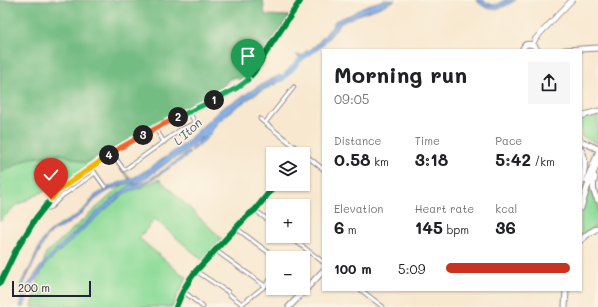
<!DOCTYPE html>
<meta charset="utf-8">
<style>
:root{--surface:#fff;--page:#f6f6f6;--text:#202124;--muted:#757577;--accent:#c8321e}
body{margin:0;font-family:Mali,sans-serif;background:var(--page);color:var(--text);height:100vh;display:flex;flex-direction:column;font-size:15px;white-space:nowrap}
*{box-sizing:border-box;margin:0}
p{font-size:13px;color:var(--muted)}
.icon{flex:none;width:22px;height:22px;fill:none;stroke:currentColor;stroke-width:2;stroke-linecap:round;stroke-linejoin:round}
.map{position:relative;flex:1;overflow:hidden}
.details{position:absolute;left:322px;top:49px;width:260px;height:242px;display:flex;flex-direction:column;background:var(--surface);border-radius:0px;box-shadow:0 1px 3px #0004}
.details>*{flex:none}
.tools{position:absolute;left:266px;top:147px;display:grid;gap:8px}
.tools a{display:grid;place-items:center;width:44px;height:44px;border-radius:0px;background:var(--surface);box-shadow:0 1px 3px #0004;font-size:20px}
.scale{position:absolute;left:12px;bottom:10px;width:79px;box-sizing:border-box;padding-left:4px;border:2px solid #22223b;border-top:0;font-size:11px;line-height:14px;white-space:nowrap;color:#22223b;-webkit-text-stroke:3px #fcf5e5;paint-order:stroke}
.pin{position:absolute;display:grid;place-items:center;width:34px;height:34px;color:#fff;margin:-41px -17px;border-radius:50% 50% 50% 0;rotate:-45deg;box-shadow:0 0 4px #0007}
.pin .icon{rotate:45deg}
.km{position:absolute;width:20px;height:20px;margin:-10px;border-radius:50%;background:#222;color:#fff;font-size:11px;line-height:20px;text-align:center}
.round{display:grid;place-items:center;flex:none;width:42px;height:42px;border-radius:0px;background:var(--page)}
.headline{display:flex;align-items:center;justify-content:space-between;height:68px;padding:0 12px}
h1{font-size:22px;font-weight:800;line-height:30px}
.figures{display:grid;grid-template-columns:repeat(3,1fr);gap:6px;height:68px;padding:4px 12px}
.figures div{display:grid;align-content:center}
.figures b{font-size:17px;font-weight:800}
.figures small{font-size:11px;font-weight:400}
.figures p{font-size:11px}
ul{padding:0 12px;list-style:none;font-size:13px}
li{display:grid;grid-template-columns:64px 48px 1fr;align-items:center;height:30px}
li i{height:10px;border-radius:5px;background:var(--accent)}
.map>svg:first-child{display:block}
.green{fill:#8fdc9a;stroke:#587f6a}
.forest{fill:#73bc82;stroke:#4a6f5e}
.water{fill:#79a8e3;stroke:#4e658f;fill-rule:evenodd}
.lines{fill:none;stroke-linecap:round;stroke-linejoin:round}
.river{stroke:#79a8e3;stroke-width:5}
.minor-casing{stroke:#8d8586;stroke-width:5}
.secondary-casing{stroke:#8d8586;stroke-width:6}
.primary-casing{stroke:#8d8586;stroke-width:7}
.trunk-casing{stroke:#8d8586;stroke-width:7}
.minor{stroke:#fff;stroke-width:3}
.secondary{stroke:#fff;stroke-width:4.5}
.primary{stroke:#fff;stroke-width:5}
.trunk{stroke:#fff;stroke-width:5}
.cycleway-casing{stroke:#fcf5e5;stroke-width:8}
.cycleway{stroke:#00873e;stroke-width:6}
.split-1-casing{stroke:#fff;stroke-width:8}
.split-2-casing{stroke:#fff;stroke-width:8}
.split-3-casing{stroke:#fff;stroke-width:8}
.split-4-casing{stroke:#fff;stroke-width:8}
.split-5-casing{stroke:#fff;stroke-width:8}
.split-6-casing{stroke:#fff;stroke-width:8}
.split-1{stroke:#22a559;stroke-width:5}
.split-2{stroke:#22a559;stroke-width:5}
.split-3{stroke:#f0652b;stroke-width:5}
.split-4{stroke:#f0652b;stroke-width:5}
.split-5{stroke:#f5b400;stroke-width:5}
.split-6{stroke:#f5b400;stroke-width:5}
.labels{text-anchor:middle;stroke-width:3;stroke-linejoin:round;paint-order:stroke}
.water-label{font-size:12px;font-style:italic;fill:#45587e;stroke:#fcf5e5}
</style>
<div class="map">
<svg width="598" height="307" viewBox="0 0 598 307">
<rect width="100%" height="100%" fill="#fcf5e5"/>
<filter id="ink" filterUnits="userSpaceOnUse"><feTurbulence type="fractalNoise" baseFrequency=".025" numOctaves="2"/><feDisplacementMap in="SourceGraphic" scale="8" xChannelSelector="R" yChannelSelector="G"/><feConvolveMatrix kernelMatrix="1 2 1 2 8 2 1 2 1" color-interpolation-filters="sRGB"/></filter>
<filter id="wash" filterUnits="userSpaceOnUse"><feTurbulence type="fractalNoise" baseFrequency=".012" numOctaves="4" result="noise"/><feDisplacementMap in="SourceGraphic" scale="16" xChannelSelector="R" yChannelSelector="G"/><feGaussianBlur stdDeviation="0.9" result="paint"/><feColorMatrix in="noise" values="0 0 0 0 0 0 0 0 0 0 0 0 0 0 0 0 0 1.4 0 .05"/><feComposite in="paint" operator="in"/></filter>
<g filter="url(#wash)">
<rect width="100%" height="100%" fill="#f8e8d0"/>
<g class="green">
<path d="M598,114v30l-17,-8v-17z"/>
<path d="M109,150l13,19 17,20 20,-10 63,60 -20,21 -47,-41 -16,19 41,35 7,4 -11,21 -3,9h-141l14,-54 83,-74 -21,-26 -33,22 -60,31 -15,15v-48l30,-15 32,-4 23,9z"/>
<path d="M590,189l5,11 3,3v22l-14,9 -3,4v-22z"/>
</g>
<path class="forest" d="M0,0h263l2,15 24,1 -38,57 -10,9 -4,-5 -8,2 -15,19 -129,65 -23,-9 -32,4 -30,15z"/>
<g class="water">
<path d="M384,0h11l-17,8 -18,6 -19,9 -20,24 -14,10 -2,-1 -1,3 -8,-4c3,1 6,1 9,-1v-2l5,-2 8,-7 14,-16 3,-6 17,-7 10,-7z"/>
<path d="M476,0h7l4,3 6,2 6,-1 6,-4h11c-16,9 -25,15 -40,0z"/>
<path d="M286,73l2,2 -11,8 -18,9 -24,16 -17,14 -3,4 -4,7 -9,10 -10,8 -1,-2 12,-12 -5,3 -14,13 -13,7 -29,21 -9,5c14,-2 44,-25 56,-35l1,2 -4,4 -45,30 -16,6 -24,20 -42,39 -12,11 -7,11 -10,15 -6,18h-4l3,-13 -2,-5 1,-8 7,-11 14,-31 10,-10 24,-14 11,-10 6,-9 14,-8v-1l27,-10 12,-7 35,-24 39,-37 8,-5 5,-2 23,-15 23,-12 2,2zM135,182l-14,10 -23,19 -43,40 -14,15 -17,25 -1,-5 2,-5 22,-45 3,-1 4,-5 9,-3 16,-11 17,-17 12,-8 14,-6z"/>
</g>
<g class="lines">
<path class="river" d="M282,79l20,-21 9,-6"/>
</g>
</g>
<g filter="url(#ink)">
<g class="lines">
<defs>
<g id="minor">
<path d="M294,87l-29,36 58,46"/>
<path d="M260,119l5,4"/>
<path d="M155,128l9,14"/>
<path d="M112,153l12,17 56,-40 15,-7 -6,-12"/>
<path d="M95,173l10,14"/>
<path d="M44,207l4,1 3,-1 11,-11 33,-23 -4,-6"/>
<path d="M255,210l18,14"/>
<path d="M236,228l40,30"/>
<path d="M289,236l34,26"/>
<path d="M215,250l50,36"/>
<path d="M196,271l27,18 4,2 3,4 12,9"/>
<path d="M0,283l15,-31 21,-34 15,-19 6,-7 11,-9 52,-35 35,-20 72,-34 17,-11 10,-11 18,-29 29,-43"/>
<path d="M361,290l22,17"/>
<path d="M183,291l20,16"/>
<path d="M176,307c5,-13 11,-25 20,-36l51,-55 8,-6 21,-26"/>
<path d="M241,307l1,-3 23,-18 8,-10"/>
</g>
<path id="secondary" d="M532,45l4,-7 36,-38"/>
<g id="primary">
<path d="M522,50l3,-5c5,-2 10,0 12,5"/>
<path d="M565,50l33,-2"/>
<path d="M289,307l34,-36"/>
</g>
<g id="trunk">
<path d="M581,116l17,-5"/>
<path d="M581,141l17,8"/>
<path d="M581,149c7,12 2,25 0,37"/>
<path d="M595,177c-3,8 -2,16 3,23"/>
<path d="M587,181l11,-28"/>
<path d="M581,208l6,-20 11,-26"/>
<path d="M581,240l8,-7 9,-5"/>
<path d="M565,307l1,-17"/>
</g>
</defs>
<use href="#minor" class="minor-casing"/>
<use href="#secondary" class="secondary-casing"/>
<use href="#primary" class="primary-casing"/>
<use href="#trunk" class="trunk-casing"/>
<use href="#minor" class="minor"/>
<use href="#secondary" class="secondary"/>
<use href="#primary" class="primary"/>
<use href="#trunk" class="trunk"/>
<defs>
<g id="cycleway">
<path d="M0,283l15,-31 21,-34 15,-19 6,-7 11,-9 52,-35 35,-20 72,-34 17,-11 10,-11 18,-29 29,-43"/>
<path d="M176,307c5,-13 11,-25 20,-36l51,-55 8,-6 21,-26"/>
</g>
</defs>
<use href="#cycleway" class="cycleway-casing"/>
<use href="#cycleway" class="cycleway"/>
</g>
</g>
<g class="lines" filter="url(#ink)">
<defs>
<path id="split-1" d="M214,100l23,-12 11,-8"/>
<path id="split-2" d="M178,117l36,-17"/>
<path id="split-3" d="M143,135l35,-18"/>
<path id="split-4" d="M109,155l11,-7 23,-13"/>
<path id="split-5" d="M76,178l33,-23"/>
<path id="split-6" d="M51,199l6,-7 19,-14"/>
</defs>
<use href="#split-1" class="split-1-casing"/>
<use href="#split-2" class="split-2-casing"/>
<use href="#split-3" class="split-3-casing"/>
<use href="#split-4" class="split-4-casing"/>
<use href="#split-5" class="split-5-casing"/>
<use href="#split-6" class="split-6-casing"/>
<use href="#split-1" class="split-1"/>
<use href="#split-2" class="split-2"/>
<use href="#split-3" class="split-3"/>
<use href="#split-4" class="split-4"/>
<use href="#split-5" class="split-5"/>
<use href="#split-6" class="split-6"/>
</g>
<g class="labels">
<g class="water-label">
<text transform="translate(188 132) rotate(-42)" y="4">L'Iton</text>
</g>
</g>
</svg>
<div class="tools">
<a><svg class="icon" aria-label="layers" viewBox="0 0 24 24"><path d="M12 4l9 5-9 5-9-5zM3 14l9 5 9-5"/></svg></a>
<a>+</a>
<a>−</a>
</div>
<div class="scale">200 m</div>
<div class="pin" style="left:248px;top:80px;background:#1e9e55"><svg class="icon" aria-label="arrive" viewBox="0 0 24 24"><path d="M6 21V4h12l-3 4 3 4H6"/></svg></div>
<div class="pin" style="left:51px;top:199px;background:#d93025"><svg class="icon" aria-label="check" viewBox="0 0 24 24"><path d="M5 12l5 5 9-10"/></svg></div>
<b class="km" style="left:214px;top:100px">1</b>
<b class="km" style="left:178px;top:117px">2</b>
<b class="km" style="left:143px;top:135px">3</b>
<b class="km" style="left:109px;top:155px">4</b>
<section class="details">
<div class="headline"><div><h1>Morning run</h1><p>09:05</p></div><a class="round"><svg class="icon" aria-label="share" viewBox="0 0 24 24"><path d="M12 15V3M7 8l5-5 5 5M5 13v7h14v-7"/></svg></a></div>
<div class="figures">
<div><p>Distance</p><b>0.58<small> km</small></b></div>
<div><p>Time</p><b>3:18</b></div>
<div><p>Pace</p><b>5:42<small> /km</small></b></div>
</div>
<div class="figures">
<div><p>Elevation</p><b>6<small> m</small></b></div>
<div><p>Heart rate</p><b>145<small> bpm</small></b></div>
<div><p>kcal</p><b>36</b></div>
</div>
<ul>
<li><b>100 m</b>5:09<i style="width:100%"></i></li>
</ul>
</section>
</div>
